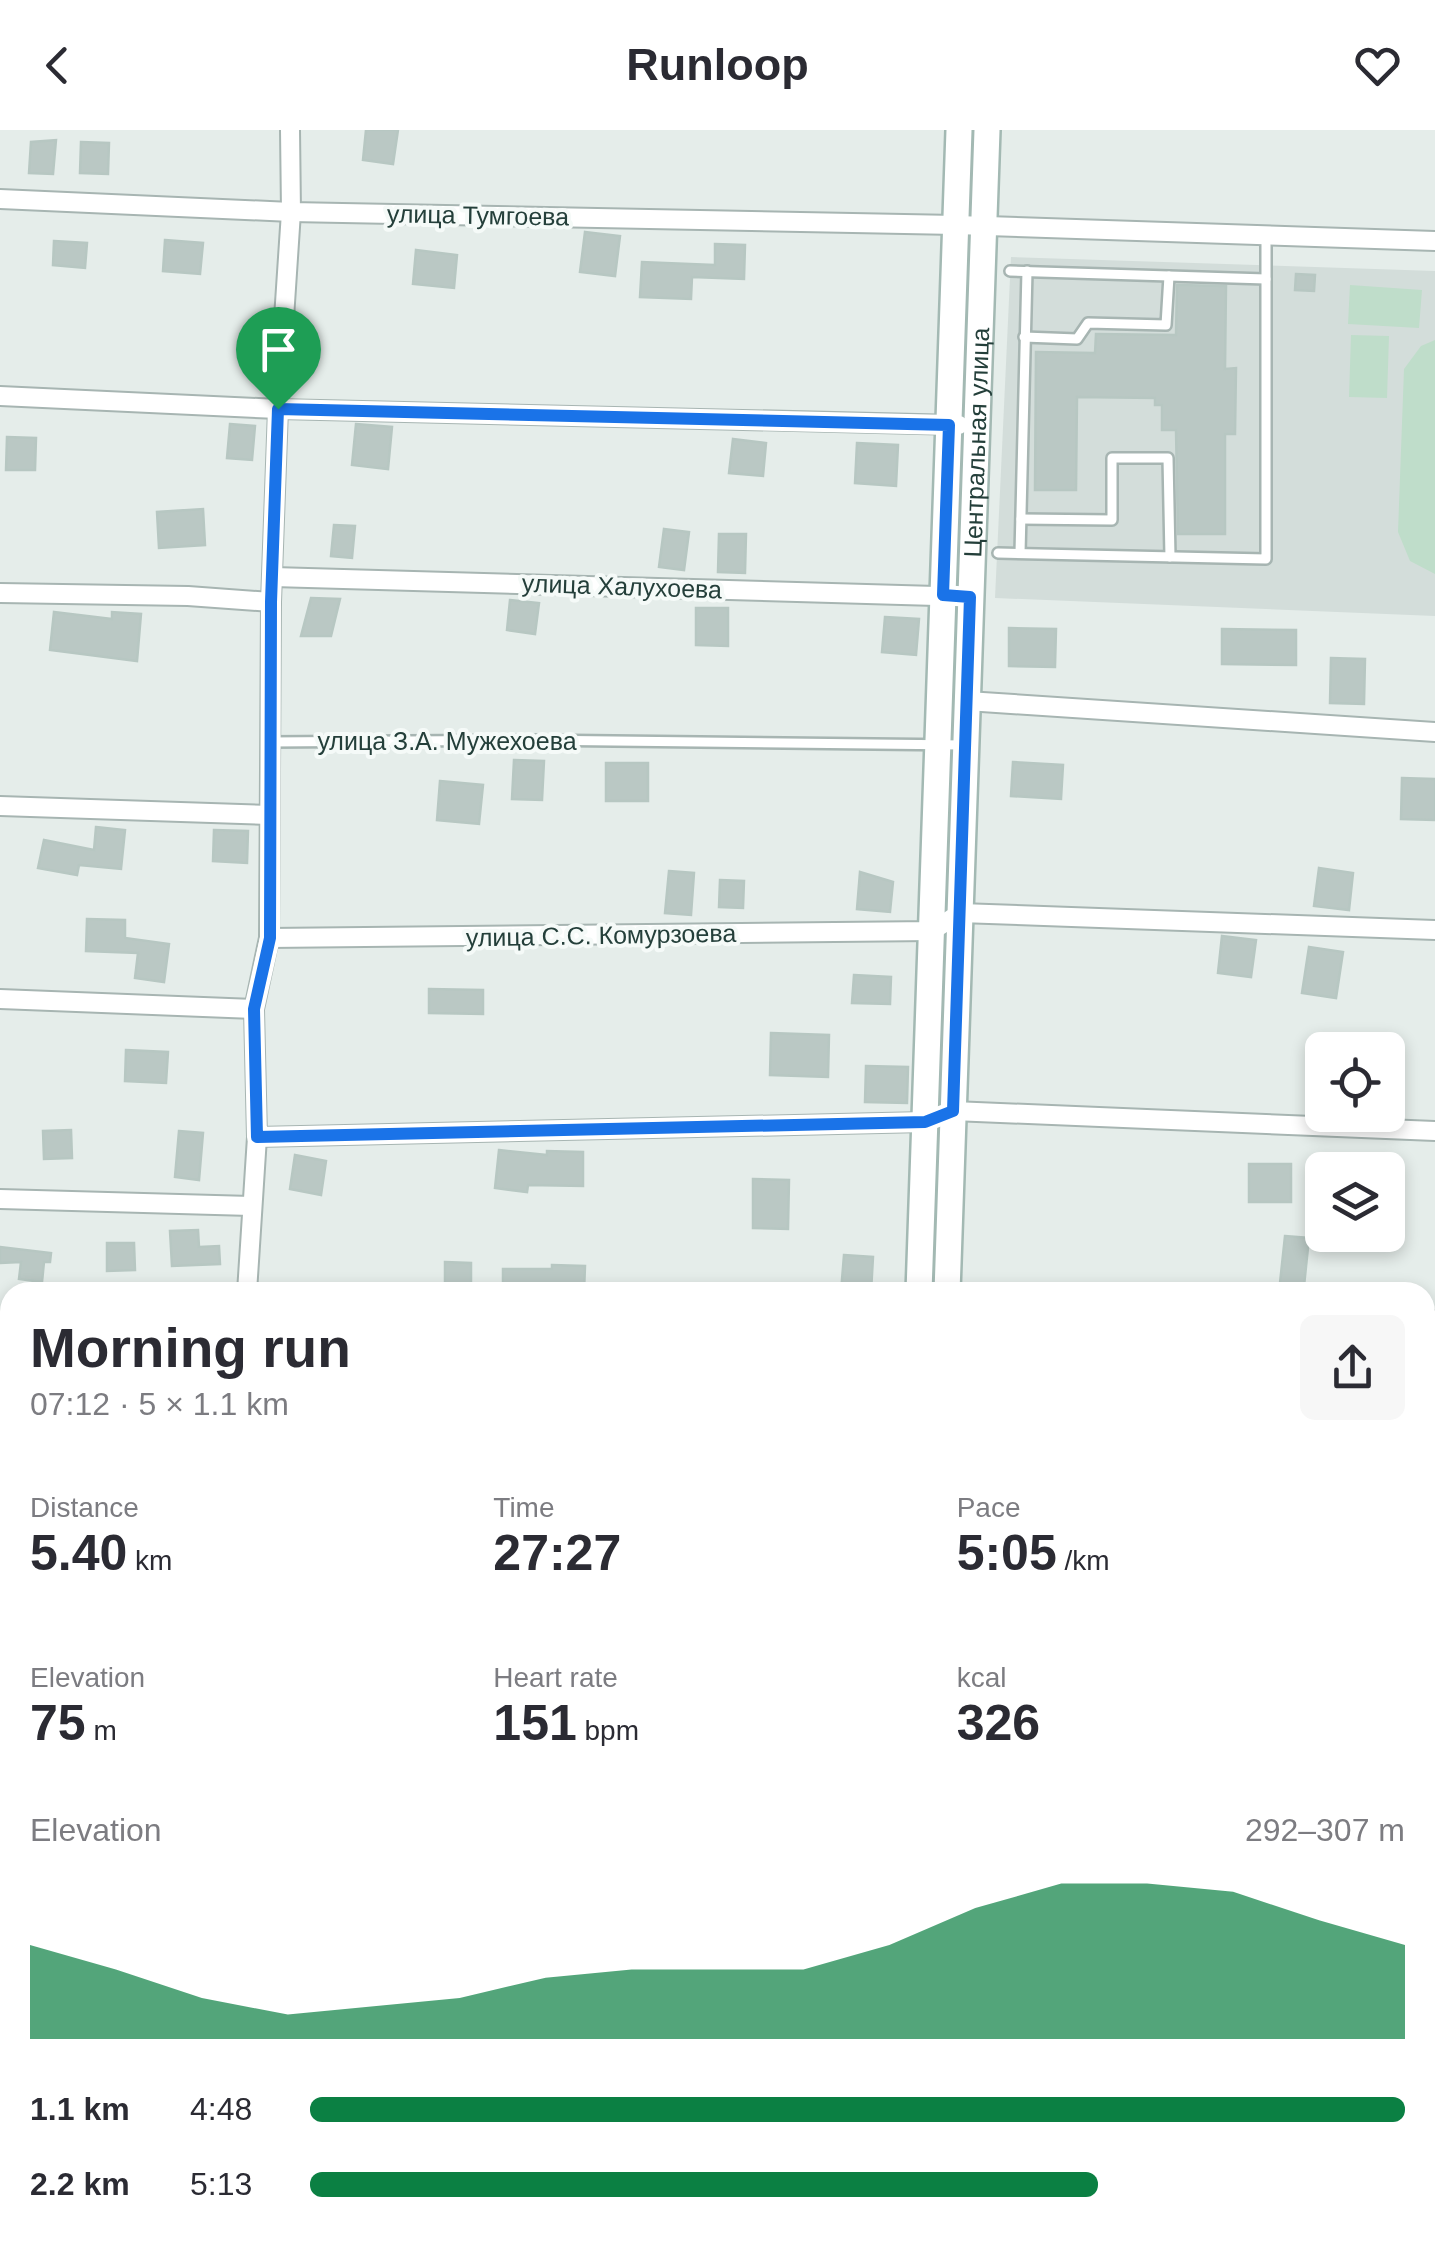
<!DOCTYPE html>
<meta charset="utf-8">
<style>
:root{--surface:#fff;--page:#f7f7f7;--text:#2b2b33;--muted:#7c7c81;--accent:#0b8043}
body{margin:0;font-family:Helvetica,sans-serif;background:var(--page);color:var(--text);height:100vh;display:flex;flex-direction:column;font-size:38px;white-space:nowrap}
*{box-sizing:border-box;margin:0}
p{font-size:32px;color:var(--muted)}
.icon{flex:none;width:55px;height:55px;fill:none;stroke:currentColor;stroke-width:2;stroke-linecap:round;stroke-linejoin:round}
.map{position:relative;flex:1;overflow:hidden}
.side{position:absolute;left:0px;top:1152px;width:1435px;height:962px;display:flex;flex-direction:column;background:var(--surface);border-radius:30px 30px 0 0;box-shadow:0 5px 15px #0003}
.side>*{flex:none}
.tools{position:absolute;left:1305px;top:902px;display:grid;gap:20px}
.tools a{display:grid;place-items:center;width:100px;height:100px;border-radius:15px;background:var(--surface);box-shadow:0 5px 15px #0003;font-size:50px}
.pin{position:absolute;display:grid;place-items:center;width:85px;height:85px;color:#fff;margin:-102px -42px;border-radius:50% 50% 50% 0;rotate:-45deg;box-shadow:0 0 10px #0007}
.pin .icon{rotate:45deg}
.round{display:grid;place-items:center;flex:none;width:105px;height:105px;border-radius:15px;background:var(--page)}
.overview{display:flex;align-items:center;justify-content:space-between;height:170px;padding:0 30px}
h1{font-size:55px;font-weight:600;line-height:75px}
.figures{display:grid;grid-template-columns:repeat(3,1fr);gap:15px;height:170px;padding:10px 30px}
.figures div{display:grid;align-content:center}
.figures b{font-size:50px;font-weight:600}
.figures small{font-size:28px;font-weight:400}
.figures p{font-size:28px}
.chart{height:280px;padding:20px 30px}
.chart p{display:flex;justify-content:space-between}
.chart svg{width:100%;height:180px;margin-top:10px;fill:var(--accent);opacity:.7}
ul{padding:0 30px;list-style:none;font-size:32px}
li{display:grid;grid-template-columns:160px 120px 1fr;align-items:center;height:75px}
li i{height:25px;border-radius:12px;background:var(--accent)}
header{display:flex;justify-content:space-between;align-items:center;height:130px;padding:0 30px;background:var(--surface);font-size:45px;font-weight:600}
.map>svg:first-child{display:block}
.built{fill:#d3ddda}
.green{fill:#bfddca}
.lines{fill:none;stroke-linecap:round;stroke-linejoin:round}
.canal{stroke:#8fbfd0;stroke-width:18}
.building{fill:#bac8c4;stroke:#b7c7c2;stroke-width:2.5}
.lane-casing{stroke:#a7b5b2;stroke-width:14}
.street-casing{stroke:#a7b5b2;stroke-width:22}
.secondary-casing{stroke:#a3b9b3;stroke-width:30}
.path{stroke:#86b0a7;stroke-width:4;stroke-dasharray:5 8;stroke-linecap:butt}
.lane{stroke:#fff;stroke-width:9}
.street{stroke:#fff;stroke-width:18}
.secondary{stroke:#fff;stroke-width:25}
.route-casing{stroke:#fff;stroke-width:20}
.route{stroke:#1a73e8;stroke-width:12}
.labels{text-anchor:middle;stroke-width:8;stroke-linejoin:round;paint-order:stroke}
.street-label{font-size:25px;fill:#243f3a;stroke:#f5faf8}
</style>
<header><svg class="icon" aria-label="back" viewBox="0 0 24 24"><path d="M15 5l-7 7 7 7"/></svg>Runloop<svg class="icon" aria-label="heart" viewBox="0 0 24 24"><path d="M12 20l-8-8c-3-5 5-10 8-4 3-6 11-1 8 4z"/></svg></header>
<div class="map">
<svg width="1435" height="2113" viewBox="0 0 1435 2113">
<rect width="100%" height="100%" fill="#e5edea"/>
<path class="built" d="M1011,127l424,14v345l-440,-18z"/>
<g class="green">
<path d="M1350,155l72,5 -3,38 -71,-4z"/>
<path d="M1351,205l38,1 -2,62 -38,-1z"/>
<path d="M1435,210v234l-25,-13 -12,-29 6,-163 17,-23z"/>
<path d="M0,1963l10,3v84l-10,-4z"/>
<path d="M138,2105h219l-12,8h-190z"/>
</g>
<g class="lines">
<g class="canal">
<path d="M1425,1912l10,1"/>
<path d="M0,2046l10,4"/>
<path d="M138,2105l17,8"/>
<path d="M345,2113l12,-8"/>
</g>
</g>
<g class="building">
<path d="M366,0h32l-5,34 -30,-4z"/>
<path d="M56,10l-3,34 -24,-1 2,-31z"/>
<path d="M81,12l28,1 -1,31 -28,-1z"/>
<path d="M585,102l35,4 -5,40 -35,-4z"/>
<path d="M165,110l38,3 -3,31 -37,-3z"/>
<path d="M54,111l33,2 -2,25 -32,-3z"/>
<path d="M715,114l30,1 -1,34 -52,-2 -1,22 -51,-2 2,-35 73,3z"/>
<path d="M416,120l41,5 -3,33 -41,-4z"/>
<path d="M1296,144l19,1 -1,16 -19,-1z"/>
<path d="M1177,155l49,1 -1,83 11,-1 -1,66h-10v100h-47l-2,-104h-14v-25h-7v-7l-78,-1 -1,93h-41l1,-138 59,1 1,-19 80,1z"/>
<path d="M230,294l25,2 -3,34 -25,-2z"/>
<path d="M356,294l36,3 -4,42 -36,-4z"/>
<path d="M7,307l29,1 -1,32h-29z"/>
<path d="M733,309l33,4 -3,33 -34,-3z"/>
<path d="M857,313l41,2 -2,41 -41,-3z"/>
<path d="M203,379l2,36 -46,3 -2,-36z"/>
<path d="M334,395l21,1 -3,32 -21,-2z"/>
<path d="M664,399l25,3 -5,38 -25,-3z"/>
<path d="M719,404h27l-1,39 -27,-1z"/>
<path d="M311,468l29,1 -9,37h-30z"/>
<path d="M510,470l29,3 -4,31 -28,-4z"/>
<path d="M696,478h32v38l-32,-1z"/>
<path d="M54,482l58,7v-7l29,2 -4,47 -87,-11z"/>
<path d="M885,487l34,2 -3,36 -34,-3z"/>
<path d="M1009,498l47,1 -1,38 -46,-1z"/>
<path d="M1222,499l74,1v35l-74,-1z"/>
<path d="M1331,528l34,1 -1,45 -34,-1z"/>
<path d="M514,630l30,1 -2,39 -30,-1z"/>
<path d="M1013,632l50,3 -2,34 -50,-3z"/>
<rect x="606" y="633" width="42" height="38"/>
<path d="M1402,648l33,1v41l-34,-1z"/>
<path d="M440,651l43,4 -4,39 -42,-4z"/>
<path d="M96,697l29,3 -4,39 -42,-4 -2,10 -39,-7 6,-28 50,10z"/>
<path d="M214,700l34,1 -1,32 -34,-2z"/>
<path d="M1319,738l34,5 -4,37 -35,-4z"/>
<path d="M669,741l25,2 -3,42 -26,-2z"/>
<path d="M860,742l33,10 -3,30 -33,-3z"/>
<path d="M720,750l24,1 -1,27 -24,-1z"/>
<path d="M87,789l38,1v18l44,6 -5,38 -29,-4 3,-25 -52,-2z"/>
<path d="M1222,806l34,4 -5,37 -33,-4z"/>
<path d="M1309,817l34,5 -7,46 -34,-5z"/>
<path d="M854,845l37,2 -1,27 -38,-1z"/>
<path d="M429,859l54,1v24l-54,-1z"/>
<path d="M771,903l58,2 -1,42 -58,-2z"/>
<path d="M126,920l42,2 -2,31 -41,-2z"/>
<path d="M866,936l42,1 -1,36 -42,-1z"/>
<path d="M71,1000l1,28 -28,1 -1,-28z"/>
<path d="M179,1001l24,2 -4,47 -24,-3z"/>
<path d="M499,1020l48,5v-4l36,1v34l-55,-1 -1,7 -32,-4z"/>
<path d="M295,1025l31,6 -5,34 -31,-6z"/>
<rect x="1249" y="1034" width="42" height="38"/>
<path d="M753,1049l36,1 -1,49 -35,-1z"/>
<path d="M198,1100l1,17 20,-1 1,18 -48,2 -2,-35z"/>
<path d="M1285,1106l24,2 -5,48 -24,-3z"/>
<path d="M107,1113h27l1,27 -28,1z"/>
<path d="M0,1117l51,6 -1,9h-6l-2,20 -23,-3 2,-17 -21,1z"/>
<path d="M844,1125l29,2 -2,35h-30z"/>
<path d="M445,1132l26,1v29h-26z"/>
<path d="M552,1135l33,1 -1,26h-81v-23h49z"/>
</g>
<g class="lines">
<defs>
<g id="lane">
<path d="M1010,141l256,8"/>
<path d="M1024,207l53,2 11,-16 78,2 3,-49"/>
<path d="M1021,389l91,1v-62h56l2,99"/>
<path d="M998,423l268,6v-323"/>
<path d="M1020,423l7,-282"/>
<path d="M270,612l259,-2 434,5"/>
</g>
<g id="street">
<path d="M0,69l291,13 665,13 479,16"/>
<path d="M0,266l278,13 681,16"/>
<path d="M273,447l698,20"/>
<path d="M0,463l188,3 83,6"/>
<path d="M967,571l468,31"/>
<path d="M0,676l269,9"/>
<path d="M269,808l663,-7 28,-18 475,17"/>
<path d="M0,869l254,10"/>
<path d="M257,1007l668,-15 28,-11 482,20"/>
<path d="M0,1069l251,7"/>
<path d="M247,1162l10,-155 -3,-128 15,-71 2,-336 7,-193 13,-197 -1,-82"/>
<path d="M1425,1189l10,1"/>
<path d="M0,1265h10"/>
<path d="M1430,1404l5,25"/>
<path d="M0,1463h10"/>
<path d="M0,1609h10"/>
<path d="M1425,1697l10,3"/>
<path d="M0,1807h10"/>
<path d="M0,1963l10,3"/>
<path d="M1425,1967h10"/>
<path d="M540,2105l1,8"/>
<path d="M389,2113l7,-8"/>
</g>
<g id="secondary">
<path d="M919,1162l40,-1162"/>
<path id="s1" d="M947,1162l40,-1162"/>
<path d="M1069,2105l1,8"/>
</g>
</defs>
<use href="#lane" class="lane-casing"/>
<use href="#street" class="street-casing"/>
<use href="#secondary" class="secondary-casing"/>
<path class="path" d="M0,2009l10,3"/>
<use href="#lane" class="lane"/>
<use href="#street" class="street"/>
<use href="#secondary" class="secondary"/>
</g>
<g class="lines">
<defs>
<path id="route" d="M278,279l671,16 -6,170 27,2 -17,514 -28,11 -668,15 -3,-128 16,-71 1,-336z"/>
</defs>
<use href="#route" class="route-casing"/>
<use href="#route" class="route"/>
</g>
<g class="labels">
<g class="street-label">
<text transform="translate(478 85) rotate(1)" y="9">улица Тумгоева</text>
<text dy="9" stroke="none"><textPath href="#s1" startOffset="850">Центральная улица</textPath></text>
<text transform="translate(622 456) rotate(2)" y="9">улица Халухоева</text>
<text x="447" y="620">улица З.А. Мужехоева</text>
<text transform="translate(601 805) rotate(-1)" y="9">улица С.С. Комурзоева</text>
</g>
</g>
</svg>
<div class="tools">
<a><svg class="icon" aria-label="locate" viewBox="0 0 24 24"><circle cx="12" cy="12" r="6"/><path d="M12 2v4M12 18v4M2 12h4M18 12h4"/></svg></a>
<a><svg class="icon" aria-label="layers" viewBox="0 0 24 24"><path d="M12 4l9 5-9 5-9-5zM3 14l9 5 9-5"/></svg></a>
</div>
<div class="pin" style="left:278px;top:279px;background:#1e9e55"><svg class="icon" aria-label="arrive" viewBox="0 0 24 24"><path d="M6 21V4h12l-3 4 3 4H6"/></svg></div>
<section class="side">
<div class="overview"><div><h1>Morning run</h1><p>07:12 · 5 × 1.1 km</p></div><a class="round"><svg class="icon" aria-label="share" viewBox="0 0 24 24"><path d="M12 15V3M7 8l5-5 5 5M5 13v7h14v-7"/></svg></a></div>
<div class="figures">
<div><p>Distance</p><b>5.40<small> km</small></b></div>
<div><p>Time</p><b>27:27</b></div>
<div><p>Pace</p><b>5:05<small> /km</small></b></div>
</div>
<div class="figures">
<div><p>Elevation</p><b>75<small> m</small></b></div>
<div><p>Heart rate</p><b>151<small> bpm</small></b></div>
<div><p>kcal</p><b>326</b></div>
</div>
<div class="chart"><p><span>Elevation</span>292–307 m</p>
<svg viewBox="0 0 160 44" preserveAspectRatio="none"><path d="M0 44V21L10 27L20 34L30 38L40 36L50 34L60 29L70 27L80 27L90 27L100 21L110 12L120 6L130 6L140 8L150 15L160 21V44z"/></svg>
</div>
<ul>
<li><b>1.1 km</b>4:48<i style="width:100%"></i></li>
<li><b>2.2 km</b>5:13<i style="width:72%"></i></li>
</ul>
</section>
</div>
